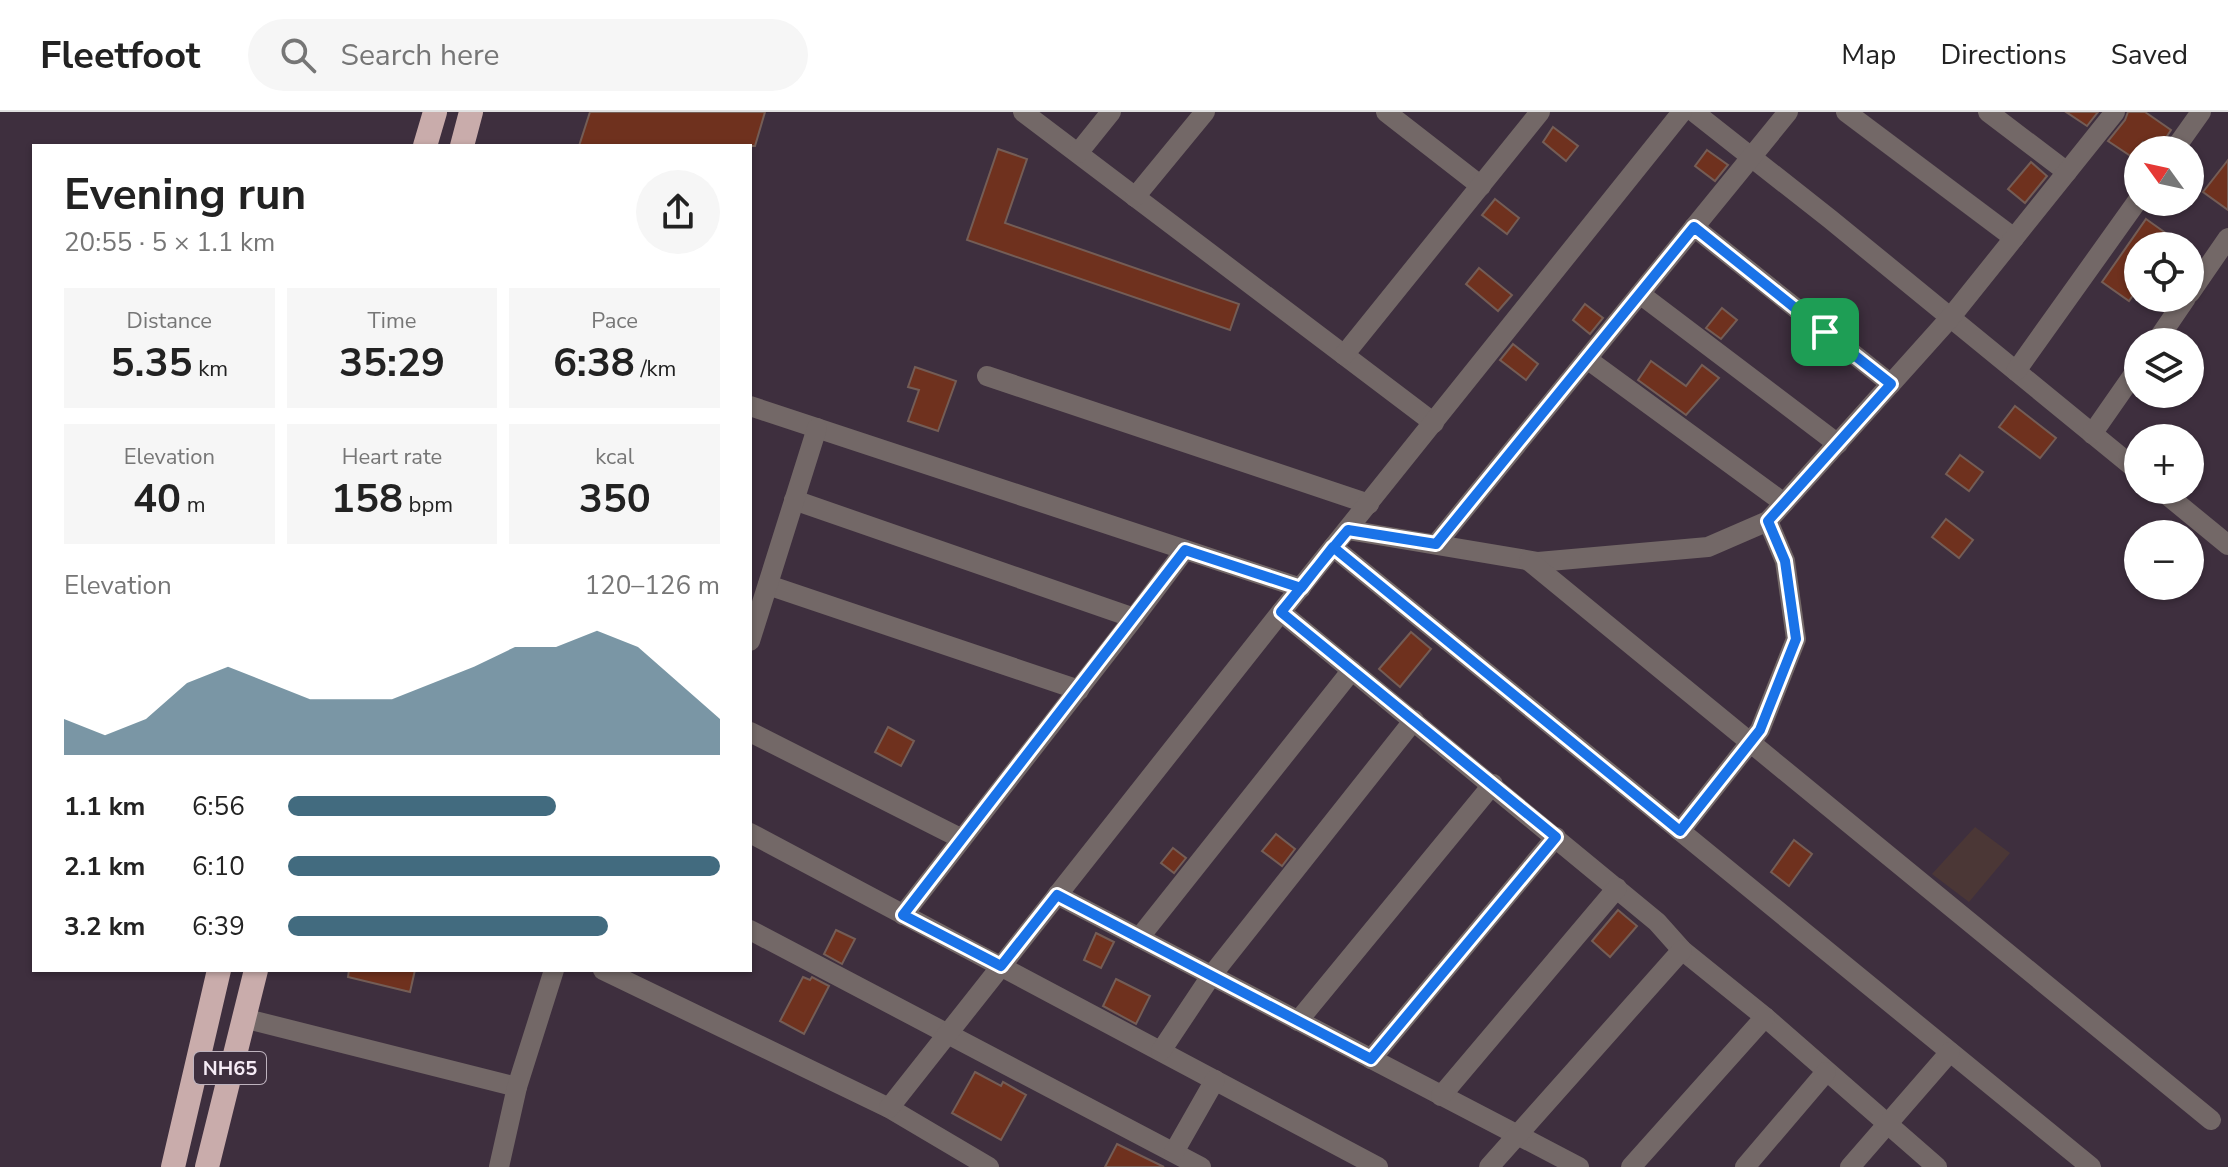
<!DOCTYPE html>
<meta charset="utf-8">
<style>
:root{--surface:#fff;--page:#f6f6f6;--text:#222;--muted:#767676;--line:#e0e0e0;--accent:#426b7f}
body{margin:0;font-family:"Nunito Sans",sans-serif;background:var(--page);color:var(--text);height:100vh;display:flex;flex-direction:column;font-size:30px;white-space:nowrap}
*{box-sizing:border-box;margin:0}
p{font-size:26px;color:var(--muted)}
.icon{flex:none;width:44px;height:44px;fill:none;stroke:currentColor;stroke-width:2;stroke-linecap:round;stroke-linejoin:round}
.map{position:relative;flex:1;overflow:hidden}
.panel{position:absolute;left:32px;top:32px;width:720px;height:828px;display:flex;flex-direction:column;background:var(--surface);border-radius:0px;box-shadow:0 2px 6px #0004}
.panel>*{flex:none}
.needle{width:52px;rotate:303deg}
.controls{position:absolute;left:2124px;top:24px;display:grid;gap:16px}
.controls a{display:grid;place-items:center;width:80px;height:80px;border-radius:50%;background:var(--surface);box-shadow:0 2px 6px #0004;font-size:40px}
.pin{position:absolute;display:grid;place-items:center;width:68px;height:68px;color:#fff;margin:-34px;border-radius:16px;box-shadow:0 4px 12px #0006}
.round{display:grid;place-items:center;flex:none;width:84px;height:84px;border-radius:42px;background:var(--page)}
.head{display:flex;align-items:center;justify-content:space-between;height:136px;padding:0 32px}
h1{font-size:44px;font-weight:700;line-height:60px}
.figures{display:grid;grid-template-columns:repeat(3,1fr);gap:12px;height:136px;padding:8px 32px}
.figures div{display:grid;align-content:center;border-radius:0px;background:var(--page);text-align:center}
.figures b{font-size:40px;font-weight:700}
.figures small{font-size:22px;font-weight:400}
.figures p{font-size:22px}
.chart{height:224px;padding:16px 32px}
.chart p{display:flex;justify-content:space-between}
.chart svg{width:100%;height:144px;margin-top:8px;fill:var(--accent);opacity:.7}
ul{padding:0 32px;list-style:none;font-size:26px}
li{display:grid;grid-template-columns:128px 96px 1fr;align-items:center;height:60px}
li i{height:20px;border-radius:10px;background:var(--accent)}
header{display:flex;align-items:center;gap:48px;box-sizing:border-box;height:112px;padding:0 40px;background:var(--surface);border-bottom:2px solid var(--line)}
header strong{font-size:38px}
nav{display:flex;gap:44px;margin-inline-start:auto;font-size:28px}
.search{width:560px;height:72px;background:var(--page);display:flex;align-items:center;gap:20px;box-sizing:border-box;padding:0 28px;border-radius:44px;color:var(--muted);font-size:30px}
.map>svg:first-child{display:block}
.education{fill:#4b3736}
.building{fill:#6f311e;stroke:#745d56;stroke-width:2}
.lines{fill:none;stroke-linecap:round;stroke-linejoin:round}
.minor{stroke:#736867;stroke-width:20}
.highway{stroke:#c9acab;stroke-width:24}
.route-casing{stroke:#fff;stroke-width:16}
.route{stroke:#1a73e8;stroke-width:10}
.labels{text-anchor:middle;stroke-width:8;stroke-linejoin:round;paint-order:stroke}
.shield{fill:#3e2f3e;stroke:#beb3be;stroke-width:2}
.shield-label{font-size:20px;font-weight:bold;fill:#f5ebf5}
</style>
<header>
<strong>Fleetfoot</strong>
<div class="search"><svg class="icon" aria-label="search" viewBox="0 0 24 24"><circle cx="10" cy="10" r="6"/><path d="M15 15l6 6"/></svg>Search here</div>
<nav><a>Map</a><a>Directions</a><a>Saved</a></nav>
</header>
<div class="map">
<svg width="2228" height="1055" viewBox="0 0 2228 1055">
<rect width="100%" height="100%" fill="#3e2f3e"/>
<path class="education" d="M1975,715l35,26 -41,49 -37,-28z"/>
<g class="building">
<path d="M590,0h175l-10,34h-176z"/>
<path d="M2066,0h32l-11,14z"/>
<path d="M2128,0h17l26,18 -13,20 -15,-8 -11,15 -24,-16 17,-21z"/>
<path d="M1553,15l25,19 -12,15 -23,-19z"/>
<path d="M998,37l29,10 -22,64 234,81 -9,26 -263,-90z"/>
<path d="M1707,38l21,15 -13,16 -20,-15z"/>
<path d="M2228,48v50l-25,-18z"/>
<path d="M2031,50l16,14 -22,27 -17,-14z"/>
<path d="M1495,87l24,19 -12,16 -25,-19z"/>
<path d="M2146,107l38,27h-46v42l-9,13 -27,-19z"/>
<path d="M1479,156l33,27 -14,16 -32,-27z"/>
<path d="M1585,192l18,14 -13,16 -17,-14z"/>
<path d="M1722,196l15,12 -16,19 -15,-11z"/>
<path d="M1513,232l25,20 -12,16 -26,-20z"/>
<path d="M1651,249l35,25 16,-21 17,13 -33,37 -48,-35z"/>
<path d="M915,255l41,14 -18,50 -30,-10 11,-31 -11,-3z"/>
<path d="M2015,294l41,32 -16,20 -41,-31z"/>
<path d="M1960,343l23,17 -14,19 -23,-17z"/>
<path d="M1946,407l27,21 -14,18 -27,-21z"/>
<path d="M1411,520l20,17 -31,38 -21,-18z"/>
<path d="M888,615l26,14 -13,25 -26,-14z"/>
<path d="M1276,722l19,15 -13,17 -20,-15z"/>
<path d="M1794,728l18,14 -23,32 -18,-14z"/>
<path d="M1173,736l13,10 -12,15 -13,-10z"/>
<path d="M1618,798l19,16 -27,31 -18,-16z"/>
<path d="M836,818l19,9 -13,25 -18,-10z"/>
<path d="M1096,821l18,9 -13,26 -17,-8z"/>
<path d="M349,858h66l-5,22 -62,-15z"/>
<path d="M803,865l7,3 2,-3 17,9 -25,48 -24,-13z"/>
<path d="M1116,867l34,17 -14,28 -33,-18z"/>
<path d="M975,960l26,14 2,-4 23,13 -25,45 -49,-27z"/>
<path d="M1117,1032l47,23h-59z"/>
</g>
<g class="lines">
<g class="minor">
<path d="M1023,0l411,311"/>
<path d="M1386,0l95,74"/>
<path d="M1694,0l136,107 308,252"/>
<path d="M1846,0l168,126"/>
<path d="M1988,0l79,60"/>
<path d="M2174,38l27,-38"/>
<path d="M1078,41l33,-41"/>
<path d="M1135,85l70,-85"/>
<path d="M1694,115l197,157"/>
<path d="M2190,181l38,-55"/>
<path d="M1640,182l198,150"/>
<path d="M2156,230l30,-44"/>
<path d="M1344,243l196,-243"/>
<path d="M1587,247l197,144"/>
<path d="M2016,259l122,-171"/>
<path d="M987,264l382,128"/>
<path d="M750,294l551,182"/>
<path d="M2092,322l46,-66"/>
<path d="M2161,378l67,55"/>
<path d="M794,388l340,118 -231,297"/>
<path d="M1348,418l190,32 170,-15 60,-26 182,-203 165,-206"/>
<path d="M1436,432l352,-432"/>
<path d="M1333,435l758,620"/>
<path d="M1529,449l682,559"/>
<path d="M768,473l311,105"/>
<path d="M1281,500l376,310 25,28 83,67 172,150"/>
<path d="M1134,506l51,-68"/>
<path d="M750,529l67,-213"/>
<path d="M750,620l212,107"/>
<path d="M1680,719l80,-101 36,-91 -11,-78 -17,-40"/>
<path d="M750,721l628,334"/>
<path d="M1057,783l522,272"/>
<path d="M750,818l451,237"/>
<path d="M1139,826l213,-268"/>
<path d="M603,858l286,138 100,59"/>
<path d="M243,906l274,69"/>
<path d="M1298,909l195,-237"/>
<path d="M1161,939l50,-75 203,-256"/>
<path d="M1371,947l185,-222"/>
<path d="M1441,984l176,-208"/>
<path d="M889,996l392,-496 401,-500"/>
<path d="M1174,1040l41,-72"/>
<path d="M499,1055l18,-80 37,-117"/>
<path d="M1489,1055l193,-217"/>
<path d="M1631,1055l134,-150"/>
<path d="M1745,1055l81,-95"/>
<path d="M1850,1055l100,-115"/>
</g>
<g class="highway">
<path d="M425,34l10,-34"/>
<path d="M462,34l9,-34"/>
<path d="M173,1055l46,-197"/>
<path d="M207,1055l49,-197"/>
</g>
</g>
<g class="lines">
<defs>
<path id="route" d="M1825,220l-131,-105 -258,317 -88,-14c-23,27 -45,55 -67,82l275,225 -185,222 -314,-164 -56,71 -98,-51 282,-365 116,38 32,-41 347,284 80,-101 36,-91 -11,-78 -17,-40 123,-137 -66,-52"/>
</defs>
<use href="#route" class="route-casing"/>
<use href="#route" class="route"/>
</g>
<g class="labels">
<rect class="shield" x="194" y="940" width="72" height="32" rx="6"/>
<g class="shield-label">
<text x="230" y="963">NH65</text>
</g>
</g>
</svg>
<div class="controls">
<a><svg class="needle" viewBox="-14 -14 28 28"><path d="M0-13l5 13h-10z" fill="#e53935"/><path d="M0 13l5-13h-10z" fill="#767676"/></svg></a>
<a><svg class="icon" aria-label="locate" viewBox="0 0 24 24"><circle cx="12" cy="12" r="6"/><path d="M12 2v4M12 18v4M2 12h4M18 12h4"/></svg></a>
<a><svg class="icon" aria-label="layers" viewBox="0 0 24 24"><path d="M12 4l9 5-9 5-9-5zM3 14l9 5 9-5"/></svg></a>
<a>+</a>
<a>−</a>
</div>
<div class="pin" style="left:1825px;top:220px;background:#1e9e55"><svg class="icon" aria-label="arrive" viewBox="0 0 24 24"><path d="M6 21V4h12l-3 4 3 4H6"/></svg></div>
<section class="panel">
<div class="head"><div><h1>Evening run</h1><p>20:55 · 5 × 1.1 km</p></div><a class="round"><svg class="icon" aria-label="share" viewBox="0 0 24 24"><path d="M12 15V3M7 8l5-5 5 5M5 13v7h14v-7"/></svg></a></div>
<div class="figures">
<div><p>Distance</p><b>5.35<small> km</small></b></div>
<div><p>Time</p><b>35:29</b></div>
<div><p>Pace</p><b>6:38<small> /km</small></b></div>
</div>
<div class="figures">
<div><p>Elevation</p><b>40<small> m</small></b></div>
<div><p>Heart rate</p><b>158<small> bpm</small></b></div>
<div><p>kcal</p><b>350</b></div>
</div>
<div class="chart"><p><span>Elevation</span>120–126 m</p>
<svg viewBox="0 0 160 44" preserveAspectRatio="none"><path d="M0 44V33L10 38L20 33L30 22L40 17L50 22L60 27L70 27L80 27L90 22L100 17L110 11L120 11L130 6L140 11L150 22L160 33V44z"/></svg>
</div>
<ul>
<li><b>1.1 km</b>6:56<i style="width:62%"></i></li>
<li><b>2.1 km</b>6:10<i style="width:100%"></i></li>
<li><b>3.2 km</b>6:39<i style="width:74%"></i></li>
</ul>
</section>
</div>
